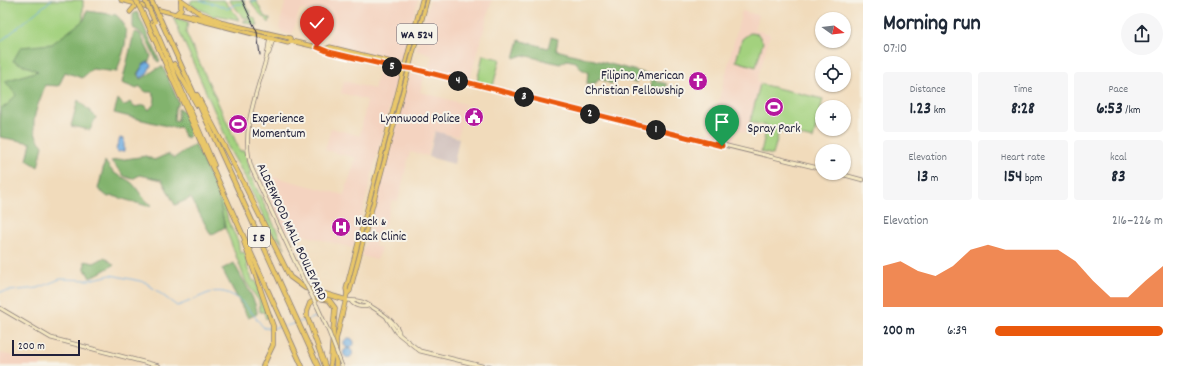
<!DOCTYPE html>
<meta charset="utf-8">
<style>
:root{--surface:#fff;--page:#f6f6f7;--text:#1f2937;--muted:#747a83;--accent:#ea580c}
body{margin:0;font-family:Dekko,sans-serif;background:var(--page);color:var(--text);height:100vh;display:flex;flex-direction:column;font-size:15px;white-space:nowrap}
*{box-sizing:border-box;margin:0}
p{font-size:13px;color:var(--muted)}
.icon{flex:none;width:22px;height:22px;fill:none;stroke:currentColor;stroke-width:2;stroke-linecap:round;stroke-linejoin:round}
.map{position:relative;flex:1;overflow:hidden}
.drawer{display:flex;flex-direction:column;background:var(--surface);width:320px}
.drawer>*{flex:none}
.needle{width:26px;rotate:104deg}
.tools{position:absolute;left:815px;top:12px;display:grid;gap:8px}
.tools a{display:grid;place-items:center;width:36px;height:36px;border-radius:50%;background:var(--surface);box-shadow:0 1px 3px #0004;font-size:20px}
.scale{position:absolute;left:12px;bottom:10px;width:68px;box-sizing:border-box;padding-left:4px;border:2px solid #22223b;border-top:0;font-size:11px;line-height:14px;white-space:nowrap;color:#22223b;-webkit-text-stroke:3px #f7f3e8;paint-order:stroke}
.pin{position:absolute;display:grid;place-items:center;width:34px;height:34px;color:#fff;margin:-41px -17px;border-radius:50% 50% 50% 0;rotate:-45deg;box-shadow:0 0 4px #0007}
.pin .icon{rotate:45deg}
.km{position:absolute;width:20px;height:20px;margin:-10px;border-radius:50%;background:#222;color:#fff;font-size:11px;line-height:20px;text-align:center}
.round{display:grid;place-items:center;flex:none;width:42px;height:42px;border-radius:21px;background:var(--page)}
.summary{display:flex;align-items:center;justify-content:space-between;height:68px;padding:0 20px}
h1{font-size:22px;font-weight:800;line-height:30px}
.figures{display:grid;grid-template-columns:repeat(3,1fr);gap:6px;height:68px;padding:4px 20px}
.figures div{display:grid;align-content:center;border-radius:4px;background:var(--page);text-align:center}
.figures b{font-size:17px;font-weight:800}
.figures small{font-size:11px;font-weight:400}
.figures p{font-size:11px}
.chart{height:112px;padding:8px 20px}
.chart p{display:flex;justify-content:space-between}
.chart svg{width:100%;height:72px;margin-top:4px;fill:var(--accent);opacity:.7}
ul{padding:0 20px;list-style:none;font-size:13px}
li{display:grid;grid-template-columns:64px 48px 1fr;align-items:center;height:30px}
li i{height:10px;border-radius:5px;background:var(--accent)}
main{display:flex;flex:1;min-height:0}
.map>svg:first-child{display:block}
.built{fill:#f4d3c0}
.industrial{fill:#d0c0bc}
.green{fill:#a3d17e;stroke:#627a5c}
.forest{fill:#82b36d;stroke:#526a54}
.water{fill:#6faee2;stroke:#48688e}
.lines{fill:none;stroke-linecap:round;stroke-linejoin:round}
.stream{stroke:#6faee2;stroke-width:1}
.secondary-casing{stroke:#8a7e7b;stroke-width:4.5}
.primary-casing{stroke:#8a7e7b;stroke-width:5}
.highway-casing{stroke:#8a7e7b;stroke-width:5.5}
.secondary{stroke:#f6e9c3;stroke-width:3}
.primary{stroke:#e9c769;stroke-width:3.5}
.highway{stroke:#e9c769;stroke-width:4}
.tram{stroke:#22223b;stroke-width:1}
.secondary-bridge-casing{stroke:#8a7e7b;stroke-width:4.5;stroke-linecap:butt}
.highway-bridge-casing{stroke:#8a7e7b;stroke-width:5.5;stroke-linecap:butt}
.secondary-bridge{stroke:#f6e9c3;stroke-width:3}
.highway-bridge{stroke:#e9c769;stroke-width:4}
.route-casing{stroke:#fff;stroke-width:8}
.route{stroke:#ea580c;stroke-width:5}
.labels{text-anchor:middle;stroke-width:4;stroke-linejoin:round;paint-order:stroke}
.shield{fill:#f7f3e8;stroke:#62616f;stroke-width:1}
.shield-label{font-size:12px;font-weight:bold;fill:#22223b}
.poi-label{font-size:13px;fill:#22223b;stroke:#f7f3e8;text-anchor:end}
.street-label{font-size:13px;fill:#22223b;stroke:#f7f3e8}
</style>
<main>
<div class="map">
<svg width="863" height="366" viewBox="0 0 863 366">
<rect width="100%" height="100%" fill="#f7f3e8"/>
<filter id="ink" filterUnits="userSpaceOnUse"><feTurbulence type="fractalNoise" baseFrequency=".025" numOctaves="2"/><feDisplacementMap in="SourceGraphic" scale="8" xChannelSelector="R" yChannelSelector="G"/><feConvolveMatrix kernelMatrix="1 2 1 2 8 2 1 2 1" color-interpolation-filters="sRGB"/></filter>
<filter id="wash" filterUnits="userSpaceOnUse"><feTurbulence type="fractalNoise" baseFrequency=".012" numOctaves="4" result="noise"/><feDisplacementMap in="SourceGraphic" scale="16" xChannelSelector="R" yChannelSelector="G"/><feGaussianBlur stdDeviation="0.9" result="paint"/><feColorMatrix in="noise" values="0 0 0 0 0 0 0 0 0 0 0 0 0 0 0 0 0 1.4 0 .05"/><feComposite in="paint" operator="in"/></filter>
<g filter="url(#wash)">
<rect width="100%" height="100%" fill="#f1dbbb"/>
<g class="built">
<path d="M286,0h132l-16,58 -5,3 -69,-17 6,-26 -34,-9 -8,26 -9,-2 -4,-6z"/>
<path d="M430,0h62l-22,79 -41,-10 3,-14 -16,-5z"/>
<path d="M742,11l16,4 -4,15 16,4 -13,47 3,3 -12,49 -12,-3 -3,15 -24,-6z"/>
<path d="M380,66l15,4 3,3 -45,175 -70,-18 -23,-52 3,-4 81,21 12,-37 -31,-8 6,-22 29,8 7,-36 -26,-7 3,-12 30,8z"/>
<path d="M412,74l12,3 -4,15 45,12 -7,32 -24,-4 -6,24 -18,-4 -12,49 -6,-1 -8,27h-4l-5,19 6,2 -4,12 -15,-4 47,-180z"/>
<path d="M0,353l43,9 -2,4h-41z"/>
</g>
<path class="industrial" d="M435,131l24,7 -5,26 -25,-7z"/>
<g class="green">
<path d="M0,0h83v36l-27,10 -34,42 -22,42z"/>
<path d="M192,0h32l16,20 -24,-5 -1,2 -25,-13z"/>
<path d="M229,0h15l3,9 4,2 -1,4 6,5 2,6 -14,-4v-2l5,1 1,-2 -7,-2z"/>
<path d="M250,0h6l8,16 6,3 -1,4 -12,-12z"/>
<path d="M173,17l15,5 -2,11 54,118h5l6,22 -3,1 4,5 33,69 -8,-11 -3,1 -30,-63 -16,-28 -3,-12z"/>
<path d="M750,33l8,1 5,8 -7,25 -20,-6 6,-22z"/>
<path d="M483,55l17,4 -7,27 -16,-4z"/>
<path d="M760,84l63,15 -10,40 -34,-8 -6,24 -12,-3 6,-26 -17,-4z"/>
<path d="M218,193l6,10 4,18 10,20 2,12 4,-1 4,11 -1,4 6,14h3l13,35 -3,3 -2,-7h-4l-1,-11 -13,-19 -21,-55z"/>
</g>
<g class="forest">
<path d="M87,11l29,4c19,15 6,38 1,57l-25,-3 -10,9 -17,-6 -6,14 -14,-1c-7,23 -20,41 -2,61l-5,21 -11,-7 4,-17 -31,-6v-28l7,-4 9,-10 -11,-14 33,-10 -25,-10 8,-14 31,-3 32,-24z"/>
<path d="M137,12l23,49 -2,1c-8,-11 -11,-29 -25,-34v-14z"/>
<path d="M136,32l4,2 11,22 -2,5 -6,4 -6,9 3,5c9,-2 14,-12 23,-12l16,36 -4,5 -1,13 4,-1v-11l4,1 9,19 -3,9 -4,-2 -4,-9 -5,1 -61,-15 4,-14 6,7 6,-4 4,5 11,-2 4,5 5,-6 1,-6 -3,-6h-6l-7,-6 -2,3 -15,-6 12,-50z"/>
<path d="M551,37l7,2 -2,11 100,26 -1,5 12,3 -2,8 -14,-3v-9l-4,-1 -2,1 -8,-2 -1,5c-10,-3 -16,-5 -25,1l-12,-6 -3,5 -9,1 1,-12 -7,-3 -5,-7 -9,-2 -7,4 -37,-9 -9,3 5,-18 29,8z"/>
<path d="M78,100l18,17 -6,13 -19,-4z"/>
<path d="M195,144l23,49 7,34 -14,8 -20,-37 -16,7 -13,-25 -22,-5 -8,4 -8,-3 -13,-15 35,-5 8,4 14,-6 6,4z"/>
<path d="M105,161c11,18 14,12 27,22 7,7 10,16 20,22l-5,1 -34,-10 -5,1 -10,-8z"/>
<path d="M105,257l9,8 -24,13 -5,-9v-8l9,2z"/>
<path d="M234,263c6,13 24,39 23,51l-9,4 -26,-49z"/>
</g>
<g class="water">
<path d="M148,62l3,3 -4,9 -6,4 -3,-4 5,-9z"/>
<path d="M120,138l4,1v12l-6,1 -2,-3z"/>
<circle cx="349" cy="343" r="5"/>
<circle cx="348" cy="353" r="4.5"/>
</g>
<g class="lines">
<g class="stream">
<path d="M200,0c6,3 23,5 27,9l9,-5h6"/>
<path d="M251,1h6"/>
<path d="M0,42l51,-42"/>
<path d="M0,292l38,-4 22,-9 29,1 22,-5 34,7 32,24c10,-3 19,-8 29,-12 27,-11 43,16 58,34h7"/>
<path d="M309,319l7,-2"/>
<path d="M299,322l7,-2"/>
<path d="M286,326l10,-3"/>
<path d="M274,328l9,-2"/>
</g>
</g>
</g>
<g filter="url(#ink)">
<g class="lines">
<defs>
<g id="secondary">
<path d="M270,38c-2,7 -2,15 -4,21 -9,34 -27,75 -14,110l51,110"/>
<path d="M267,55l2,-2 4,-14"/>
<path d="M408,68l414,101"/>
<path d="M837,173l26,7"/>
<path d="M346,300c6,1 13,0 19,3 9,5 33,19 34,30"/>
<path d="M351,301c3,5 11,7 17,5"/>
<path d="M317,306l11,24"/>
<path d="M0,308l51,30 108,28"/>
<path d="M387,318l9,14 24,19 62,15"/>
<path d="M487,366h3"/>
</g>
<g id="primary">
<path d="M121,0l167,43 3,-2"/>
<path d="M130,12l7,-8"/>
<path d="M176,14l4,-1 110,25 1,3 34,8 5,-2 70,17 3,3"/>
<path d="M325,49l4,2 56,14 20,2"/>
<path d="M347,294l-1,-5 76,-289"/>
<path d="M330,366l17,-72 3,-3 77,-291"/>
</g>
<g id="highway">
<path d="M181,0l20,14 19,7"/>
<path d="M176,14l5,-5v-8"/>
<path d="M144,16l158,350"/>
<path d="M161,21l157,345"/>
<path d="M152,22l62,143"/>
<path d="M174,64l23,41"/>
<path d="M197,95l46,87 47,95 15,11 41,12"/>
<path d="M244,242l29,84v19l-10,21"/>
<path d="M325,366l-18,-50v-5l3,-8 8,-5 11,2 6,8 -4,52"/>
<path d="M336,366v-24"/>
</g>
</defs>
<use href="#secondary" class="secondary-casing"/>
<use href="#primary" class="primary-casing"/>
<use href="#highway" class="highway-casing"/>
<use href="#secondary" class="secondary"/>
<use href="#primary" class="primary"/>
<use href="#highway" class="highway"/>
<path class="tram" d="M242,0l15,32 3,23"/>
<defs>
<g id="secondary-bridge">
<path d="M303,279l14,27"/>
<path d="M328,330l14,36"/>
</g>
<g id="highway-bridge">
<path d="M136,0l8,16"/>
<path d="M145,0l10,22"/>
<path d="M151,0l10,21"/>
</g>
</defs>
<use href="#secondary-bridge" class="secondary-bridge-casing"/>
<use href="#highway-bridge" class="highway-bridge-casing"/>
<use href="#secondary-bridge" class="secondary-bridge"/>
<use href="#highway-bridge" class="highway-bridge"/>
</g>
</g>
<g class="lines" filter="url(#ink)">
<defs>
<path id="route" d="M317,47l12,5 56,13 29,4 308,77"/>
</defs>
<use href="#route" class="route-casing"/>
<use href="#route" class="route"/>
</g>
<defs>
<symbol id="church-disc" viewBox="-11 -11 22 22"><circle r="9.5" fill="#b5179e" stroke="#f7f3e8"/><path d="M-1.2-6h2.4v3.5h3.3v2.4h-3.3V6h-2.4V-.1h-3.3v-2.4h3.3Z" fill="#fff"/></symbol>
<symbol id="stadium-disc" viewBox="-11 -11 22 22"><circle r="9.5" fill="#b5179e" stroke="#f7f3e8"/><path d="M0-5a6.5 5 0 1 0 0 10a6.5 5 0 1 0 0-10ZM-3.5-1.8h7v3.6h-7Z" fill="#fff"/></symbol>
<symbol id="civic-disc" viewBox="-11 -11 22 22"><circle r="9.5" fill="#b5179e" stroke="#f7f3e8"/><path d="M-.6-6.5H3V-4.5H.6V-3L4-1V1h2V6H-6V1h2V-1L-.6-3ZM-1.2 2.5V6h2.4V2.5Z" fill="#fff"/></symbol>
<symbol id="hospital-disc" viewBox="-11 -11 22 22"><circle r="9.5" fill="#b5179e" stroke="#f7f3e8"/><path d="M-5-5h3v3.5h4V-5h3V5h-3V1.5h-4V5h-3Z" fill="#fff"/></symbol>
</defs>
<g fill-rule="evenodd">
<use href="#church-disc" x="687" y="70" width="22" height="22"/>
<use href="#stadium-disc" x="763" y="96" width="22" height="22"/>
<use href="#civic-disc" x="463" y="106" width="22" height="22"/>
<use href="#stadium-disc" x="227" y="113" width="22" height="22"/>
<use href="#hospital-disc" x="330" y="216" width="22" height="22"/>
</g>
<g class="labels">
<g class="shield">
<rect x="397" y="24" width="40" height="20" rx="3"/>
<rect x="248" y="227" width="22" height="20" rx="3"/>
</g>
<g class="shield-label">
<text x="417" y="38">WA 524</text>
<text x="259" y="241">I 5</text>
</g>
<g class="poi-label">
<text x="684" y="79">Filipino American<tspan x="684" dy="15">Christian Fellowship</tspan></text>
<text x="252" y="122" text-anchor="start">Experience<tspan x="252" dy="15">Momentum</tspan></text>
<text x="460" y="122">Lynnwood Police</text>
<text x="774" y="132" text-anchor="middle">Spray Park</text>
<text x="355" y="225" text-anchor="start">Neck &amp;<tspan x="355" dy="15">Back Clinic</tspan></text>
</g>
<g class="street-label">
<text transform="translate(293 231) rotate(65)" y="5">ALDERWOOD MALL BOULEVARD</text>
</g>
</g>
</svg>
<div class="tools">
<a><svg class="needle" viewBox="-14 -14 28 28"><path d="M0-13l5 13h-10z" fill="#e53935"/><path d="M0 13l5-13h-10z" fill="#747a83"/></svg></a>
<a><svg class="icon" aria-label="locate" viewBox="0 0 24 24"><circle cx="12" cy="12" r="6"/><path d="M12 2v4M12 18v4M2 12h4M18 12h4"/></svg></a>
<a>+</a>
<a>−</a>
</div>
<div class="scale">200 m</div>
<div class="pin" style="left:722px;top:146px;background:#1e9e55"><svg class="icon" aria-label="arrive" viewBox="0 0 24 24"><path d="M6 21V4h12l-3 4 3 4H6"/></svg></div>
<div class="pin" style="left:317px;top:47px;background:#d93025"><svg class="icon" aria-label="check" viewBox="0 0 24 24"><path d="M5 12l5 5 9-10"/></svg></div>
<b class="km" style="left:656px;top:130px">1</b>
<b class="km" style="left:590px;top:114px">2</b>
<b class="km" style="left:524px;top:97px">3</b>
<b class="km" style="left:458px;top:81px">4</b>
<b class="km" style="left:392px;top:67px">5</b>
</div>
<section class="drawer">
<div class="summary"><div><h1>Morning run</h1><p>07:10</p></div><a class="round"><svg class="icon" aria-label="share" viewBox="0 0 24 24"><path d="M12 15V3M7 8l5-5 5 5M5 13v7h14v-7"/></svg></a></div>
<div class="figures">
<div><p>Distance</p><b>1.23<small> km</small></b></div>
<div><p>Time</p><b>8:28</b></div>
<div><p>Pace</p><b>6:53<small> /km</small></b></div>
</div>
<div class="figures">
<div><p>Elevation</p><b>13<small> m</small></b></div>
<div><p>Heart rate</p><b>154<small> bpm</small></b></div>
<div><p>kcal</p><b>83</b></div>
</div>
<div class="chart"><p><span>Elevation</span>216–226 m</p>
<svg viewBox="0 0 160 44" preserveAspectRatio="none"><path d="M0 44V19L10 16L20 22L30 25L40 19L50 9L60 6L70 9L80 9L90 9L100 9L110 16L120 28L130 38L140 38L150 28L160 19V44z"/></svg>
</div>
<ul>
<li><b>200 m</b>6:39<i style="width:100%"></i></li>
</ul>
</section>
</main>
